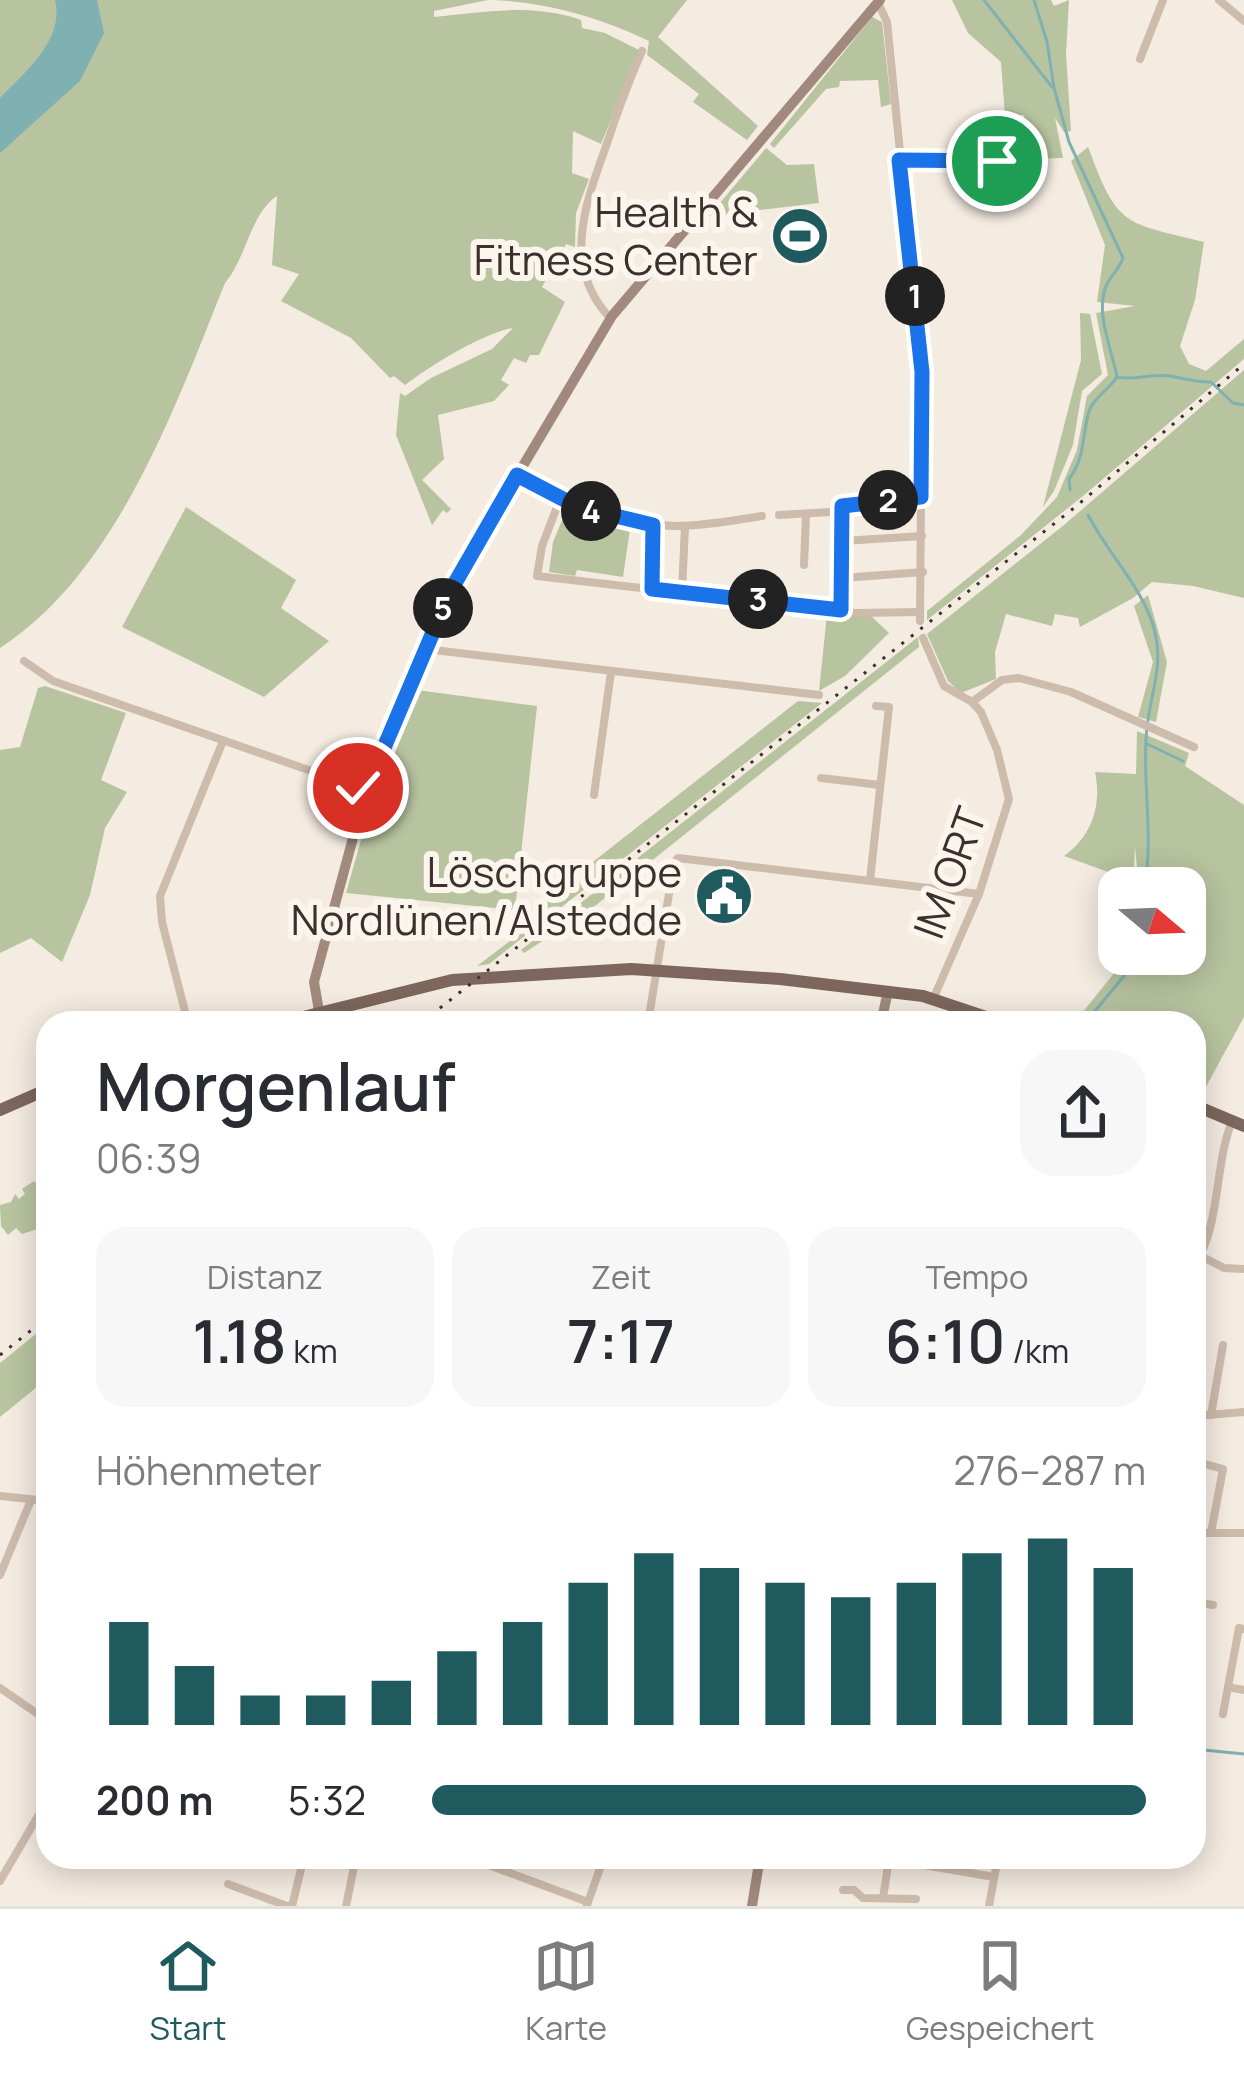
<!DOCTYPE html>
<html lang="de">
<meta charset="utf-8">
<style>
:root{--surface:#fff;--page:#f7f7f7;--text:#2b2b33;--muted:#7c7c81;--line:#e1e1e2;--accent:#1f5a5e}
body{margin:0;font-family:Manrope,sans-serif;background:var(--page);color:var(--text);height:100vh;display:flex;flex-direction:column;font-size:45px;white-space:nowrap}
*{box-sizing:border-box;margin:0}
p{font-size:39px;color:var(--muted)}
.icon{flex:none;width:66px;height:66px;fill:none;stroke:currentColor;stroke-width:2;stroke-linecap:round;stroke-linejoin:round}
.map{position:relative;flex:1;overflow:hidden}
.details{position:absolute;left:36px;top:1011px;width:1170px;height:858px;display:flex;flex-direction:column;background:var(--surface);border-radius:36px;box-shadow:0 6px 30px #0003}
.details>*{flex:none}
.needle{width:78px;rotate:109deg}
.buttons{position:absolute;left:1098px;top:867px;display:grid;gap:24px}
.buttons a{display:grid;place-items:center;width:108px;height:108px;border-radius:24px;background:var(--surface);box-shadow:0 6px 30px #0003;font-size:60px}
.pin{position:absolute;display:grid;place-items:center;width:102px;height:102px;color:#fff;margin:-51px;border:6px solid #fff;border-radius:50%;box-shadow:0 3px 12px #0007}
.km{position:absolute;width:60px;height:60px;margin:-30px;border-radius:50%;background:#222;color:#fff;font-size:33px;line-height:60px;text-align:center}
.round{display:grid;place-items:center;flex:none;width:126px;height:126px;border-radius:36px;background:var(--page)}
.headline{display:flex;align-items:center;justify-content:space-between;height:204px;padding:0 60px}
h1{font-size:66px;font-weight:600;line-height:90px}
.stats{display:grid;grid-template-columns:repeat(3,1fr);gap:18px;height:204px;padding:12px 60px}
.stats div{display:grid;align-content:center;border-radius:30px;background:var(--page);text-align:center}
.stats b{font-size:60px;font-weight:600}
.stats small{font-size:33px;font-weight:400}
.stats p{font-size:33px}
.chart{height:336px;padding:24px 60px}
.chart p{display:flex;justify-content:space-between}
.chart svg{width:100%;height:216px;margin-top:12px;stroke:var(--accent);stroke-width:6}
ul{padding:0 60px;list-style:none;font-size:39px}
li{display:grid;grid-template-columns:192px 144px 1fr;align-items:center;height:90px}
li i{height:30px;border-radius:15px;background:var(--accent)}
.tab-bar{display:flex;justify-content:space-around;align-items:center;height:168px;border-top:3px solid var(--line);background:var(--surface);font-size:33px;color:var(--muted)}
.tab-bar a{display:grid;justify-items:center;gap:6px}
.tab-bar .active{color:var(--accent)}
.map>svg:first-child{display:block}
.green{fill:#b8c4a0}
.water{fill:#7fb0b2}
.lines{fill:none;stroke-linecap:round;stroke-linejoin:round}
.stream{stroke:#7fb0b2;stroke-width:3}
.street{stroke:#cdbbac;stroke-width:8}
.secondary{stroke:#a18a7d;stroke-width:10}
.primary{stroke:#7d675c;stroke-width:12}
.rail{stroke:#3b302b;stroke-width:3;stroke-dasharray:3 9;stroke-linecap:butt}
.route-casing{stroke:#fff;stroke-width:24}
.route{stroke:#1a73e8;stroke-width:15}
.labels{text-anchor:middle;stroke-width:12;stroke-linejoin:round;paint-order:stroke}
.poi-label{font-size:42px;fill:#3b302b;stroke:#fbf5ee;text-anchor:end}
.street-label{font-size:42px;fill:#3b302b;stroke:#fbf5ee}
</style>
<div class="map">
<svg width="1244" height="1906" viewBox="0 0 1244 1906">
<rect width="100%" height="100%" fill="#f4ebe1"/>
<g class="green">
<path d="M0,0h488l-54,11v6c49,-5 98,-14 147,3l1,8 23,5 34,17 -38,94 -28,-13 -1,42 17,6 -13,34 -1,34 -9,-3 -24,43 23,15 -26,53h-9l-4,8 -12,-5 -13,22 8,5 -15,16 -56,14 6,44 -22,21 29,29 -4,4 -4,-3 -11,15 -36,-90 4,-42 5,3 26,-18 61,-29 21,-21c-32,6 -81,37 -108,57l-11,-9 -4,2 -39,-40 -70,-37 18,-27 -27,-9 5,-69c-27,18 -30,61 -52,87 -50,124 -108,289 -225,365z"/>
<path d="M492,0h195l-29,37 100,89 -11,14 -54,-38 6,-8 -52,-39 2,-14c-50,-24 -102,-39 -157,-41z"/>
<path d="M952,0h99l3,6 15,-6 -3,54 5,77 -7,1 -9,-14 8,40 -39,1v-44l-19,1 -4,-54 -33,-29z"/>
<path d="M872,17l10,5 9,82 -10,3 -3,-27 -38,1 -1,6 -13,2 -52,59 -4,-4z"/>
<path d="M1088,147c30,81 36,75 116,95l-9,58 -15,46 9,18 17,7 38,-32v20l-161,137 -156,124v-9l94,-76 36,-38 20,-47 10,-54 21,-21 -12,-62 39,-7 -38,-4 8,-57 -34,-84z"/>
<path d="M766,148l21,17 27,-1 5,39 -110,13z"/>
<path d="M1080,313l10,1 12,60 -20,17 -9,54 -19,46 -11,16 38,-147z"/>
<path d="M1244,370v228l-51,-12 -41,-4 -19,16 -53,29 -2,-9 -23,-4 -3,12 -46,-12 -11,38 1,27 -35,14 -13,-12 -21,-47 137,-109z"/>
<path d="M186,507l110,73 -15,28 48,33 -65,56 -142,-70z"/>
<path d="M565,513l65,16 -7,48 -46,-7 -2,6 -26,-4 4,-30z"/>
<path d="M1148,595l19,67 -11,60 -18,-5 15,-55 -19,-56z"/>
<path d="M827,614l43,1 19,18 -44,43 -26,15z"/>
<path d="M918,637l1,10 -329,263 -66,43 -3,-3z"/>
<path d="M45,686l81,27 -25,67 26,12 -22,36 -15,67 -28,67 -31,-24 -31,15v-203l20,-3 18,-59z"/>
<path d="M417,690l120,16 -22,204 -169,-17 30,-106z"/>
<path d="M798,701l24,2 -333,261 -12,2 66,-50 -14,-4z"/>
<path d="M1137,731l52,22 -4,13 59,39v212l-48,88 -2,-82h-120l41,-51 7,-18h63v-36l8,-10 -8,-4v-16h-46l-4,-41 -2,34 -69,-25c28,-20 38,-51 31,-84l41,2z"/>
<path d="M34,1181l7,7 -4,11 3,13 8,4 -1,10 -25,8 -6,-6 -8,7 -7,-9 -1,-21 11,-3 4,-8 4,5 6,-5 -3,-5z"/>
<path d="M47,1325l1,53 -48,39v-54z"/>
</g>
<path class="water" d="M55,0h42l7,33 -24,48 -80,72v-55c25,-26 65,-58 55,-98z"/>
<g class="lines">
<g class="stream">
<path d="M984,0l68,87"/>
<path d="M1034,0l13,42 7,46 15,54 54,116c-4,11 -11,17 -16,26 -13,28 5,65 10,93 18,4 35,-4 53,-1 15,3 25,6 41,6l22,21 11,2"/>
<path d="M1070,490l-1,-11c16,-21 13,-41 19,-64 3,-16 21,-25 29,-38"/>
<path d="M1088,515c18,35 49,67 63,104 17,47 -3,74 -5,120 -3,50 8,100 -2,149"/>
<path d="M1147,744l36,17"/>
<path d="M1085,1023l39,-47 9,-22"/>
<path d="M1194,1749l50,5"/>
</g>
<g class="street">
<path d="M1219,0l25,21"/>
<path d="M878,3l9,19 35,350 -2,249"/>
<path d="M1140,59l23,-59"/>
<path d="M899,160l117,1"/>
<path d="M611,319c-49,-51 -27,-112 -6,-170 11,-33 23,-66 37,-98"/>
<path d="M517,475c51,27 102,51 161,51 27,0 57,-6 84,-10"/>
<path d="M560,499l-18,47 -5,30 319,37 64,-1"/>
<path d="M779,515l51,-3 27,-10 64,-5"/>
<path d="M843,541l79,-5"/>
<path d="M804,565l2,-50"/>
<path d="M843,578l80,-6"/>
<path d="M653,589v-64"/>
<path d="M682,591l3,-64"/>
<path d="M841,610l1,-103"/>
<path d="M923,638l21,48 28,16 9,10 16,38 12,49 -30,95 -45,103"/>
<path d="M425,649l394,46"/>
<path d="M24,661l29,20 313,109"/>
<path d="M972,702l30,-22 17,-2 52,14 123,55"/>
<path d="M821,778l59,7"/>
<path d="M594,795l17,-123"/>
<path d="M870,880l19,-173 -13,-1"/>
<path d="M188,1023l-26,-101 -2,-26 63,-155"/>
<path d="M648,1023l26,-160 4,-5 301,36"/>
<path d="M1201,1256l23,12 20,1"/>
<path d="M1194,1266c27,-40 20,-100 38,-145"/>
<path d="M1211,1415l12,-70"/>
<path d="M1194,1416l50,-4"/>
<path d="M1194,1461l29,8 -12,64"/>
<path d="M0,1496l48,5"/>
<path d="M1194,1533h50"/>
<path d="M0,1575l31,-75"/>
<path d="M1194,1602l19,3"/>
<path d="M1228,1687l16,3"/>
<path d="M0,1688l48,33"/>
<path d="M1223,1714l16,-86 5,1"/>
<path d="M467,1857l121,45"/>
<path d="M0,1881l48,-82"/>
<path d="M228,1884l59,22"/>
<path d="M843,1890h11l9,8 53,1"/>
<path d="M883,1898l6,-39 105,18"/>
<path d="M587,1905l17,-48"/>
<path d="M292,1906l12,-49"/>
<path d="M346,1906l10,-49"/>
<path d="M989,1906l9,-49"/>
</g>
<g class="secondary">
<path d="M319,1011l-5,-29 52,-192 68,-163 33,-67 145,-244 268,-316"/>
<path d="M881,1023l7,-32"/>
<path d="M752,1906l8,-49"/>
</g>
<g class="primary">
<path d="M279,1023l173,-43 179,-11 149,10 143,17 81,27"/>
<path d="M1194,1105l50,21"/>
<path d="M0,1110l48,-21"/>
</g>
<g class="rail">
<path d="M421,1023l653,-515 170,-144"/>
<path d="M0,1355l48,-38"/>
</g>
</g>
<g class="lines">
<defs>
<path id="route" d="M358,788l8,2 85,-200 66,-115 61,32 75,18 -1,64 189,21 1,-104 79,-9 1,-125 -23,-212 98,1"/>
</defs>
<use href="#route" class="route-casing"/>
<use href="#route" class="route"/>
</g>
<defs>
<symbol id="stadium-disc" viewBox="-11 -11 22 22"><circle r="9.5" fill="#1f5a5e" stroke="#fbf5ee"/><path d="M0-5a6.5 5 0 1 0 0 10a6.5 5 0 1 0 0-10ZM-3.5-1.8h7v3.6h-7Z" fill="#fff"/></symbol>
<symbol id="civic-disc" viewBox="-11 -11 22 22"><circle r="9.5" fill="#1f5a5e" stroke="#fbf5ee"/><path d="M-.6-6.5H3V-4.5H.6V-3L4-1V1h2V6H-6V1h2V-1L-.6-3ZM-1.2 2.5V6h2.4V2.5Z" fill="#fff"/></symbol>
</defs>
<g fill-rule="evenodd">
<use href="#stadium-disc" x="767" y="203" width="66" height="66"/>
<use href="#civic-disc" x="691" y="863" width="66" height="66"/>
</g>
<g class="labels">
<g class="poi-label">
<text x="758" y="227">Health &amp;<tspan x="758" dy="48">Fitness Center</tspan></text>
<text x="682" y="887">Löschgruppe<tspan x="682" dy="48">Nordlünen/Alstedde</tspan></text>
</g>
<g class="street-label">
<text transform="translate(950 873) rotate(-70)" y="15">IM ORT</text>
</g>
</g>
</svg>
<div class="buttons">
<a><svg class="needle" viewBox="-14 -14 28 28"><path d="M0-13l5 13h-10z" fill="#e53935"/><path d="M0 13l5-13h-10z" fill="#7c7c81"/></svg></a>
</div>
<div class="pin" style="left:997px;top:161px;background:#1e9e55"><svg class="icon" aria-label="arrive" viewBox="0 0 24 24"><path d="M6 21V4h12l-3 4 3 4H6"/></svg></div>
<div class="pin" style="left:358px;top:788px;background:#d93025"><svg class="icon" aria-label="check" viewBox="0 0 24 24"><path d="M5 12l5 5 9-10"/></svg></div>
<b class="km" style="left:915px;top:296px">1</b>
<b class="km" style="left:888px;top:500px">2</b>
<b class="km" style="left:758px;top:599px">3</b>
<b class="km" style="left:591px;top:511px">4</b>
<b class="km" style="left:443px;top:608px">5</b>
<section class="details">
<div class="headline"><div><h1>Morgenlauf</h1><p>06:39</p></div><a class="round"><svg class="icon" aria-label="share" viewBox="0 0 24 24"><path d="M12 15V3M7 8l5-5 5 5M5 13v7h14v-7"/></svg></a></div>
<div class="stats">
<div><p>Distanz</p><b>1.18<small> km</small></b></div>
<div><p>Zeit</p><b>7:17</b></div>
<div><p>Tempo</p><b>6:10<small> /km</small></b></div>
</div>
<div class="chart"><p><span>Höhenmeter</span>276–287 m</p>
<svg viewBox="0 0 160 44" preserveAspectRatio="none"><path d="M5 44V23M15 44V32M25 44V38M35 44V38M45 44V35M55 44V29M65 44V23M75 44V15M85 44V9M95 44V12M105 44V15M115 44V18M125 44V15M135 44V9M145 44V6M155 44V12"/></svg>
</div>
<ul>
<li><b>200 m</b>5:32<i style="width:100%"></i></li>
</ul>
</section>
</div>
<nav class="tab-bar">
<a class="active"><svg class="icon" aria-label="home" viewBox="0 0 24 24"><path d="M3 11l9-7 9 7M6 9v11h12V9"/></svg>Start</a>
<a><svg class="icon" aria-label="map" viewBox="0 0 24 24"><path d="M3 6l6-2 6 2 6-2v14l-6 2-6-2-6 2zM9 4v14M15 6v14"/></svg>Karte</a>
<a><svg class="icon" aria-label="saved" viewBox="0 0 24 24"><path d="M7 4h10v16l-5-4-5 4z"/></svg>Gespeichert</a>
</nav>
